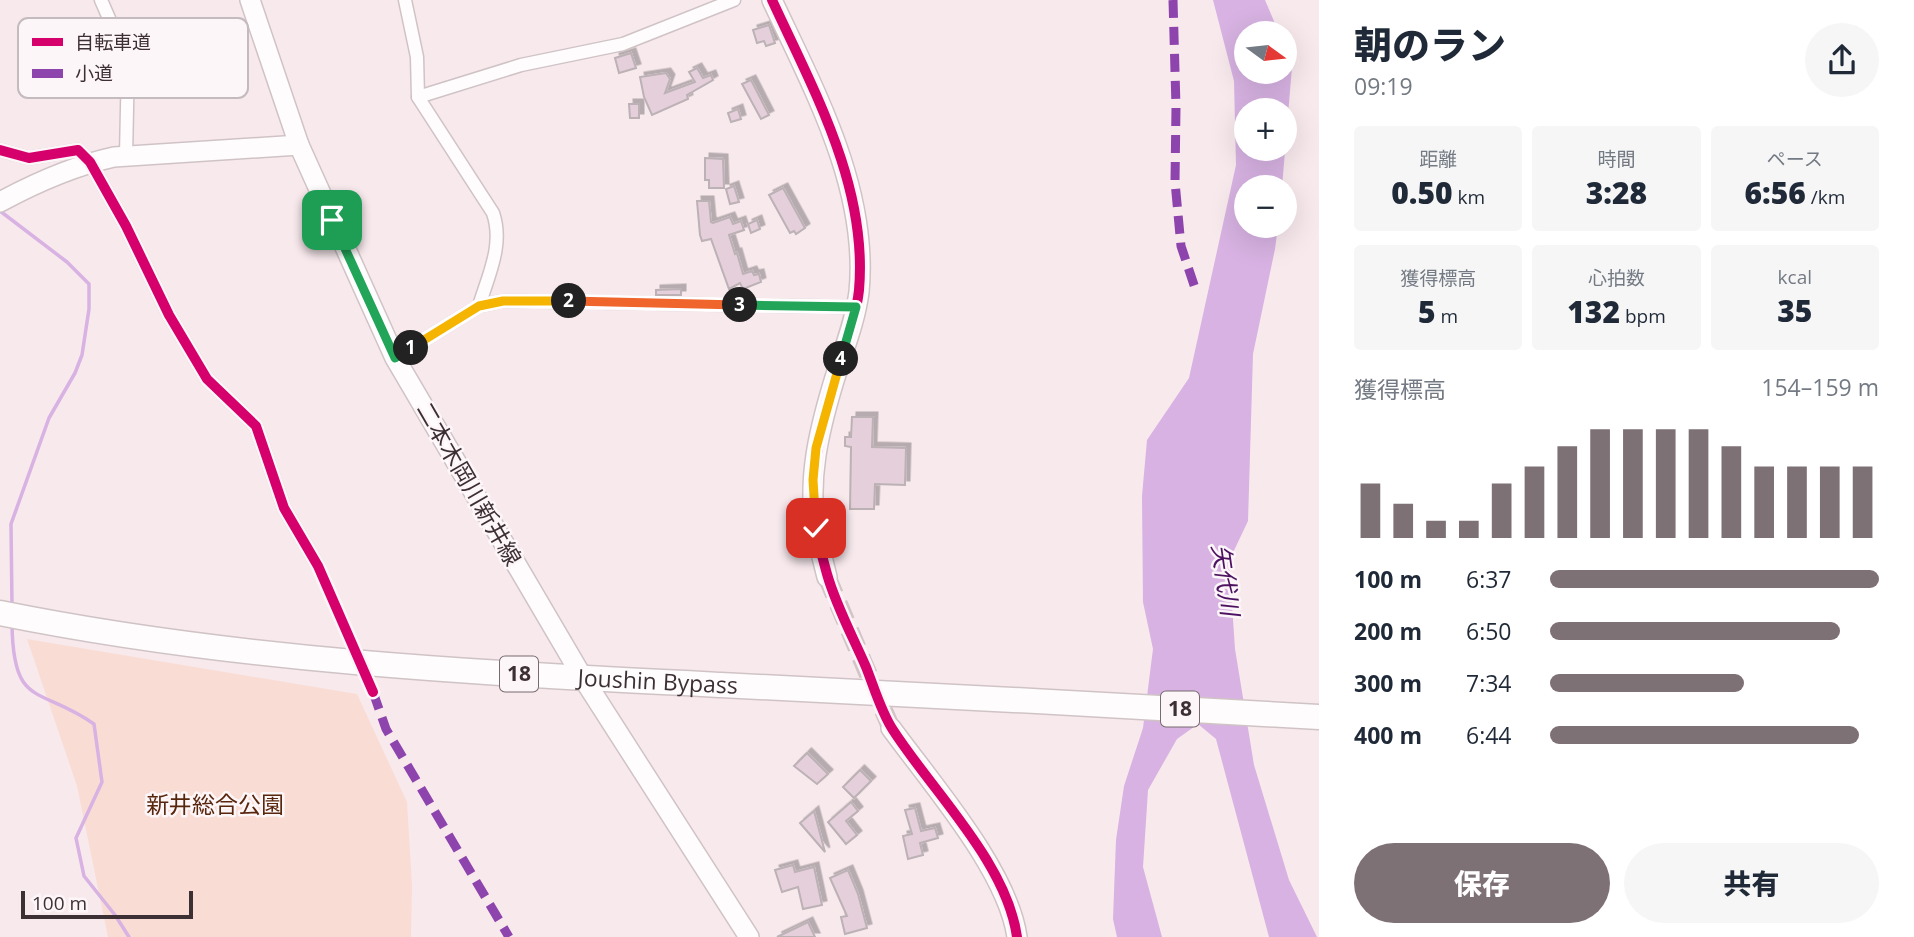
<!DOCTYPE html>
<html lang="ja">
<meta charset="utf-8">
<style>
:root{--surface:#fff;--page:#f6f6f7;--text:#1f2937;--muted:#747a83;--accent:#7e7175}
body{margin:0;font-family:"Open Sans","Noto Sans JP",sans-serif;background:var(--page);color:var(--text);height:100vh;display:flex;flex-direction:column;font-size:26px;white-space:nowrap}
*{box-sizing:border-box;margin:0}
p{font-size:23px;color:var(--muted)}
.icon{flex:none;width:38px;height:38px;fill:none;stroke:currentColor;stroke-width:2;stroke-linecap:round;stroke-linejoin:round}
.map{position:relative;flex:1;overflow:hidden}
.sheet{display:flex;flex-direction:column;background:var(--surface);width:595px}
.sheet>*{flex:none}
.needle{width:46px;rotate:105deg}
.tools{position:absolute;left:1234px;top:21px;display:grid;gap:14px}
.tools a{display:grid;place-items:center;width:63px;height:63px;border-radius:50%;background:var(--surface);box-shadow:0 7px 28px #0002;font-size:35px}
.scale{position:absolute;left:21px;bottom:18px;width:172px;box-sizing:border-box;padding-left:7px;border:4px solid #3d3034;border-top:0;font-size:19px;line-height:24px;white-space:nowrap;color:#3d3034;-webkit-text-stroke:5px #fdf6f8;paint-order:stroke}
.pin{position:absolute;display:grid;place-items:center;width:60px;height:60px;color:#fff;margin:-30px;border-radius:14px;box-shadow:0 4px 10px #0006}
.km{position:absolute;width:35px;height:35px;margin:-18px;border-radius:50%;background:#222;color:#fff;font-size:19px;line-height:35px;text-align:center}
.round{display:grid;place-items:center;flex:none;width:74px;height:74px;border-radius:37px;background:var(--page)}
.headline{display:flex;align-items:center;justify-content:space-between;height:119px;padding:0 35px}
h1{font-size:38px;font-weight:800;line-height:52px}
.stats{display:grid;grid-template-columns:repeat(3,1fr);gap:10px;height:119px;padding:7px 35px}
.stats div{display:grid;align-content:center;border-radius:7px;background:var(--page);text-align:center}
.stats b{font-size:30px;font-weight:800}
.stats small{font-size:19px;font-weight:400}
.stats p{font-size:19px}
.chart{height:196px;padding:14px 35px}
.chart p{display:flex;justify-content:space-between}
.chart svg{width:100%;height:126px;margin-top:7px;stroke:var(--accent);stroke-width:6}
.primary-button{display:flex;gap:14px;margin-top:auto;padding:14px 35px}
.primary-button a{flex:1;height:80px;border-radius:42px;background:var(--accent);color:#fff;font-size:28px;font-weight:800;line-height:80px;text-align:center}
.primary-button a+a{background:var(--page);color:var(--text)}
ul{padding:0 35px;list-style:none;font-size:23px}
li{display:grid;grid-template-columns:112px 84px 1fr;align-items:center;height:52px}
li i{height:18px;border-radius:9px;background:var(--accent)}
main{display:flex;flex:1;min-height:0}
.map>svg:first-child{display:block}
.green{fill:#f9ddd5}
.water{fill:#d7b2e2;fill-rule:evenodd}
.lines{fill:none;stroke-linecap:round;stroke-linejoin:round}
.stream{stroke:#d7b2e2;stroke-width:3.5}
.building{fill:#e4cfdb;stroke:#bcb1b5;stroke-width:2;filter:url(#shadow)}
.street-tunnel{stroke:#d3c4c8;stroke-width:12;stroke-dasharray:12 6;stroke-linecap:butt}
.secondary-tunnel{stroke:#d3c4c8;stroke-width:19;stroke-dasharray:19 10;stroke-linecap:butt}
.street-casing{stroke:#d0c3c6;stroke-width:15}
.secondary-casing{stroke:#d0c3c6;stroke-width:22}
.highway-casing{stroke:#d0c3c6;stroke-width:27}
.street{stroke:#fefcfc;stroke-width:12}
.secondary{stroke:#fefcfc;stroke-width:19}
.highway{stroke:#fefcfc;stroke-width:24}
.quiet{stroke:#8e44ad;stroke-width:9;stroke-dasharray:18 9;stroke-linecap:butt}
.cycleway-casing{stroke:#fdf6f8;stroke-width:15}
.cycleway{stroke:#d6006c;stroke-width:10}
.split-1-casing{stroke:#fff;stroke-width:14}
.split-2-casing{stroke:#fff;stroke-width:14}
.split-3-casing{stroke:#fff;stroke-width:14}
.split-4-casing{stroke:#fff;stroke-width:14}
.split-5-casing{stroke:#fff;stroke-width:14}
.split-1{stroke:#22a559;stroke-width:9}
.split-2{stroke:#f5b400;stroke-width:9}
.split-3{stroke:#f0652b;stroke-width:9}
.split-4{stroke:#22a559;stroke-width:9}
.split-5{stroke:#f5b400;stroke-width:9}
.labels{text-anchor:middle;stroke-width:5;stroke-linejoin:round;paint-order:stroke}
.shield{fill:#fdf6f8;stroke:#776b6f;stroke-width:2}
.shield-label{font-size:21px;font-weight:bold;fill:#3d3034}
.street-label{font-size:23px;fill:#3d3034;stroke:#fdf6f8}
.park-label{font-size:23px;fill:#58260c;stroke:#fdf6f8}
.water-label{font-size:24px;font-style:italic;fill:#4d1162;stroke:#fdf6f8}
.key{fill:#fdf6f8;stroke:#c3bbbd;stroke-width:2}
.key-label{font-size:19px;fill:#3d3034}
</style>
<main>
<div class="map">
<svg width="1319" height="937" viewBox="0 0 1319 937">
<defs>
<filter id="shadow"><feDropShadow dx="4.5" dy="-4.5" stdDeviation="0" flood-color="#0004"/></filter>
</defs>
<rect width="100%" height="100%" fill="#f8e9ed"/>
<path class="green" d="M27,639l330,55 50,108 5,83 -1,52h-303l-31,-151z"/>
<path class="water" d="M1213,0h52l14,33h-33v39h38l1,-25 7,20 -10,120h-36v39h32l-3,23 -22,105 -5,167 -19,40 6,88 19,116 35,115 28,57h-48l-53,-198 -18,-15 -21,15 -29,51 -5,77 19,70h-45l-4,-18 3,-79 8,-54 19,-58 10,-79 -10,-47 -1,-106 5,-56 42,-62 47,-213 -2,-84zM1246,110h38v39h-38z"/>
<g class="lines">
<g class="stream">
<path d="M0,211l67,51 22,22v25l-7,46 -7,18 -26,45 -38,106 1,82"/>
<path d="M12,624c1,85 28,62 82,100l8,58 -26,56 8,38 31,39 14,22"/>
</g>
</g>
<g class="building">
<path d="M769,25l6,18 -9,3 -2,-5 -7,2 -4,-13z"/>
<path d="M631,53l5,15 -17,5 -4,-15z"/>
<path d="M697,68l6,10 8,-3 2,5 -26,15 1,4 -36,16 -8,-18 -4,-20 26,-4 4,6 -5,14 30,-11 -6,-10z"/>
<path d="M751,80l18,35 -8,4 -19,-35z"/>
<path d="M629,104h10v14h-9z"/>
<path d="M738,109l3,10 -10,3 -3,-9z"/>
<path d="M705,158l18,1 1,29h-15v-8h-4z"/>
<path d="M734,186l5,16 -9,2 -4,-15z"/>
<path d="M783,188l22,40 -9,6 -2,-3 -4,2 -21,-38z"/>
<path d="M697,201h12l2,21 2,1 17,-6 3,7 8,-3 3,9 -15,5 6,19 2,-1 6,21 9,-3 2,4 5,-1 2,8 -18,7 -3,-6 -11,6 -18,-50 -9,2 -2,-6z"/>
<path d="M757,220l3,9 -9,4 -3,-9z"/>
<path d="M681,289v6h-25v-5z"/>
<path d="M852,417h21l-1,30 34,1 -1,37 -30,-1 -1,25h-24l1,-62 -6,-1v-9h6z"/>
<path d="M807,753l21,21 -11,10 -23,-18z"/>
<path d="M860,770l11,11 -17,17 -11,-11z"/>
<path d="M851,802l7,9 -12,10 11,14 -11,9 -18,-22z"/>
<path d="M915,808l6,23 14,-3 3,10 -18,5 3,12 -15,4 -5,-23 9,-2 -7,-24z"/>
<path d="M814,811l11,41 -25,-29z"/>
<path d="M793,865l2,7 19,-5 8,38 -19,4 -5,-22 -16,5 -7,-22z"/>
<path d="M848,870l10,24 9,34 -22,6 -4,-17 6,-1 -17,-38z"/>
<path d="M808,922l7,15h-38z"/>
</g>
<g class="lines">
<path class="street-tunnel" d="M318,566l55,126"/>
<path class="secondary-tunnel" d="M827,577l64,151"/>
<defs>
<g id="street">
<path d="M101,0l27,62 -2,93"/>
<path d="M405,0l12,57 1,40 75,116c11,32 -5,63 -14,93"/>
<path d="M418,97l103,-32 102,-21 111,-44"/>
<path d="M0,150l29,8 49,-8 12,12 36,64 43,89 38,64 49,47 28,82 34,58"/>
<path d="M395,358l84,-52 24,-5 353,6"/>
</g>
<g id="secondary">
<path d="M250,0l49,145 96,213 188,320 166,259"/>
<path d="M772,0c42,90 97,189 87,292 -4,31 -17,62 -26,92 -14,47 -26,96 -17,146 3,16 7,31 11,47"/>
<path d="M0,202c37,-20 73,-36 114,-45l185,-12"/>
<path d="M891,728c40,55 117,143 126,209"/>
</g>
<g id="highway">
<path id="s1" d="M0,613c237,48 480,60 721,72 199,10 399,20 598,32"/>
</g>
</defs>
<use href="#street" class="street-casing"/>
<use href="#secondary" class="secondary-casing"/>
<use href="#highway" class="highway-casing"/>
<use href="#street" class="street"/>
<use href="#secondary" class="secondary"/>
<use href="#highway" class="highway"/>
<g class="quiet">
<path d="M1173,0l3,107 -1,75 6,64 16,48"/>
<path d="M373,692l13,37 123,208"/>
</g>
<defs>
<g id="cycleway">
<path d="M772,0c42,91 96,187 87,290 -3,28 -14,56 -22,82 -23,76 -33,125 -10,202 9,32 26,63 39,93 8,20 15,45 27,63 40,62 114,133 124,207"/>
<path d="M0,150l29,8 49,-8 12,12 36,64 43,89 38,64 49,47 28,82 34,58 55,126"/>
<path d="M395,358l84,-52 24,-5 353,6"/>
</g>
</defs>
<use href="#cycleway" class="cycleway-casing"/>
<use href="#cycleway" class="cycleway"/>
</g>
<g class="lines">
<defs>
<path id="split-1" d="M332,220l63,138 16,-10"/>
<path id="split-2" d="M411,348l68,-42 24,-5h66"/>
<path id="split-3" d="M569,301l171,4"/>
<path id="split-4" d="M740,305l116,2 -15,52"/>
<path id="split-5" d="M816,528l-3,-48 3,-32 25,-89"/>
</defs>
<use href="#split-1" class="split-1-casing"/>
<use href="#split-2" class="split-2-casing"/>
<use href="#split-3" class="split-3-casing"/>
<use href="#split-4" class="split-4-casing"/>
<use href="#split-5" class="split-5-casing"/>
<use href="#split-1" class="split-1"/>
<use href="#split-2" class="split-2"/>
<use href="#split-3" class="split-3"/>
<use href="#split-4" class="split-4"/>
<use href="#split-5" class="split-5"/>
</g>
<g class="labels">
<g class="shield">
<rect x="500" y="656.5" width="38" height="35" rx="5"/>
<rect x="1161" y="691.5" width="38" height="35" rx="5"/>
</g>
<g class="shield-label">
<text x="519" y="681">18</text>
<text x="1180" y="716">18</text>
</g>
<g class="street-label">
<text transform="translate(469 484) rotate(60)" y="8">二本木岡川新井線</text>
<text dy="8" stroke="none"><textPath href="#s1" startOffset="662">Joushin Bypass</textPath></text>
</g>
<g class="park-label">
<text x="215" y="813">新井総合公園</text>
</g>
<g class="water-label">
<text transform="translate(1225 580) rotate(82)" y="8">矢代川</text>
</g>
</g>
<rect x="18" y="18" width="230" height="80" rx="10" class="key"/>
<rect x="32" y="38" width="31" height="8" fill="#d6006c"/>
<rect x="32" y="69" width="31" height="9" fill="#8e44ad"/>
<g class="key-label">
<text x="75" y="49">自転車道</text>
<text x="75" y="80">小道</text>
</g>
</svg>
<div class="tools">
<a><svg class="needle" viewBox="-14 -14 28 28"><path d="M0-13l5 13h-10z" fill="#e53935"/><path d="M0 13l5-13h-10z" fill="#747a83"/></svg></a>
<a>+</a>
<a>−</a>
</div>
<div class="scale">100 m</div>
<div class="pin" style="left:332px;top:220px;background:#1e9e55"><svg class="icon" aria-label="arrive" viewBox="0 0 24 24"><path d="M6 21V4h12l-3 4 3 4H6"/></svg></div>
<div class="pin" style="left:816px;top:528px;background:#d93025"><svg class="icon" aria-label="check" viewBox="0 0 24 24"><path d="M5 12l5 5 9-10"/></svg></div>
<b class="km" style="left:411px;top:348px">1</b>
<b class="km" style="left:569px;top:301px">2</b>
<b class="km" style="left:740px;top:305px">3</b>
<b class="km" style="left:841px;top:359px">4</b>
</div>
<section class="sheet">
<div class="headline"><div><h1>朝のラン</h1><p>09:19</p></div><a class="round"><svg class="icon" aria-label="share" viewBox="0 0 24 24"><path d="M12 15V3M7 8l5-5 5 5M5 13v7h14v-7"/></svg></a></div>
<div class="stats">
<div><p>距離</p><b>0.50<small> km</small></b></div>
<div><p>時間</p><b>3:28</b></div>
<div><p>ペース</p><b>6:56<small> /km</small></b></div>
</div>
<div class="stats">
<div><p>獲得標高</p><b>5<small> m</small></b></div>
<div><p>心拍数</p><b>132<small> bpm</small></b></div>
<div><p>kcal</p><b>35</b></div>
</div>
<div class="chart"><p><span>獲得標高</span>154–159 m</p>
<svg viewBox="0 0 160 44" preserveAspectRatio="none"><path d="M5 44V25M15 44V32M25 44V38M35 44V38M45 44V25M55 44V19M65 44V12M75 44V6M85 44V6M95 44V6M105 44V6M115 44V12M125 44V19M135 44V19M145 44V19M155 44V19"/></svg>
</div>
<ul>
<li><b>100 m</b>6:37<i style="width:100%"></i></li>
<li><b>200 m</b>6:50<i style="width:88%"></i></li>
<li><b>300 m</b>7:34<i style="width:59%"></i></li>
<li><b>400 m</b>6:44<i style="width:94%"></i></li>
</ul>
<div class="primary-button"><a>保存</a><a>共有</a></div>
</section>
</main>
